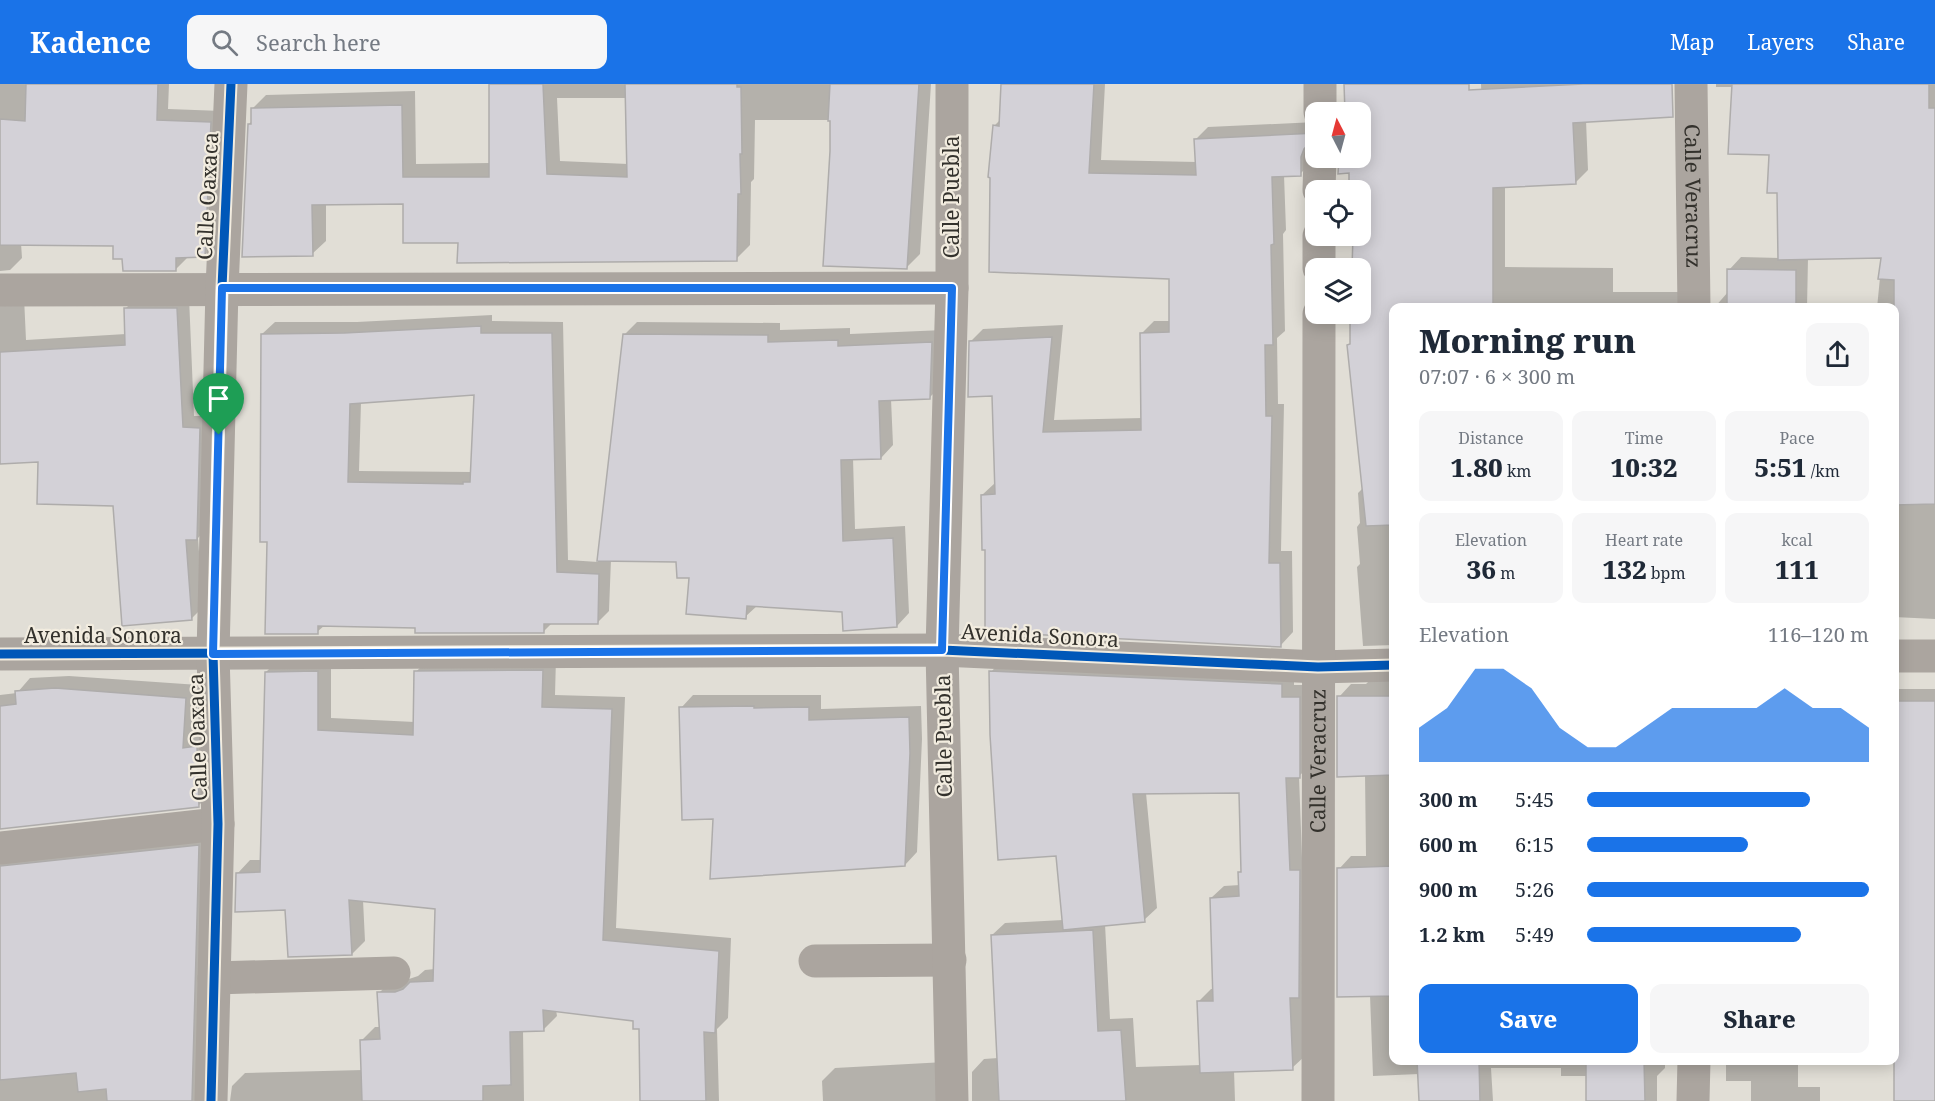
<!DOCTYPE html>
<meta charset="utf-8">
<style>
:root{--surface:#fff;--page:#f6f6f7;--text:#1f2937;--muted:#747a83;--accent:#1a73e8}
body{margin:0;font-family:"Noto Serif",serif;background:var(--page);color:var(--text);height:100vh;display:flex;flex-direction:column;font-size:22px;white-space:nowrap}
*{box-sizing:border-box;margin:0}
p{font-size:20px;color:var(--muted)}
.icon{flex:none;width:33px;height:33px;fill:none;stroke:currentColor;stroke-width:2;stroke-linecap:round;stroke-linejoin:round}
.map{position:relative;flex:1;overflow:hidden}
.side{position:absolute;left:1389px;top:219px;width:510px;height:762px;display:flex;flex-direction:column;background:var(--surface);border-radius:12px;box-shadow:0 3px 15px #0003}
.side>*{flex:none}
.needle{width:39px;rotate:354deg}
.fabs{position:absolute;left:1305px;top:18px;display:grid;gap:12px}
.fabs a{display:grid;place-items:center;width:66px;height:66px;border-radius:12px;background:var(--surface);box-shadow:0 3px 15px #0003;font-size:30px}
.pin{position:absolute;display:grid;place-items:center;width:51px;height:51px;color:#fff;margin:-62px -26px;border-radius:50% 50% 50% 0;rotate:-45deg;box-shadow:0 0 6px #0007}
.pin .icon{rotate:45deg}
.round{display:grid;place-items:center;flex:none;width:63px;height:63px;border-radius:12px;background:var(--page)}
.overview{display:flex;align-items:center;justify-content:space-between;height:102px;padding:0 30px}
h1{font-size:33px;font-weight:800;line-height:45px}
.metrics{display:grid;grid-template-columns:repeat(3,1fr);gap:9px;height:102px;padding:6px 30px}
.metrics div{display:grid;align-content:center;border-radius:12px;background:var(--page);text-align:center}
.metrics b{font-size:26px;font-weight:800}
.metrics small{font-size:16px;font-weight:400}
.metrics p{font-size:16px}
.chart{height:168px;padding:12px 30px}
.chart p{display:flex;justify-content:space-between}
.chart svg{width:100%;height:108px;margin-top:6px;fill:var(--accent);opacity:.7}
.primary-button{display:flex;gap:12px;margin-top:auto;padding:12px 30px}
.primary-button a{flex:1;height:69px;border-radius:12px;background:var(--accent);color:#fff;font-size:24px;font-weight:800;line-height:69px;text-align:center}
.primary-button a+a{background:var(--page);color:var(--text)}
ul{padding:0 30px;list-style:none;font-size:20px}
li{display:grid;grid-template-columns:96px 72px 1fr;align-items:center;height:45px}
li i{height:15px;border-radius:8px;background:var(--accent)}
header{display:flex;align-items:center;gap:36px;box-sizing:border-box;height:84px;padding:0 30px;background:var(--accent);color:#fff}
header strong{font-size:28px}
nav{display:flex;gap:33px;margin-inline-start:auto;font-size:21px}
.search{width:420px;height:54px;background:var(--page);display:flex;align-items:center;gap:15px;box-sizing:border-box;padding:0 21px;border-radius:12px;color:var(--muted);font-size:22px}
.map>svg:first-child{display:block}
.shadow{fill:#0003;fill-rule:evenodd}
.building{fill:#d3d1d7;stroke:#aeacab;stroke-width:1.5;fill-rule:evenodd}
.lines{fill:none;stroke-linecap:round;stroke-linejoin:round}
.minor{stroke:#aba59f;stroke-width:33}
.cycleway-casing{stroke:#f2ecdf;stroke-width:13}
.cycleway{stroke:#0057b8;stroke-width:9}
.route-casing{stroke:#fff;stroke-width:12}
.route{stroke:#1a73e8;stroke-width:8}
.labels{text-anchor:middle;stroke-width:4.5;stroke-linejoin:round;paint-order:stroke}
.street-label{font-size:21px;fill:#33312c;stroke:#f2ecdf}
</style>
<header>
<strong>Kadence</strong>
<div class="search"><svg class="icon" aria-label="search" viewBox="0 0 24 24"><circle cx="10" cy="10" r="6"/><path d="M15 15l6 6"/></svg>Search here</div>
<nav><a>Map</a><a>Layers</a><a>Share</a></nav>
</header>
<div class="map">
<svg width="1935" height="1017" viewBox="0 0 1935 1017">
<rect width="100%" height="100%" fill="#e1ded6"/>
<g class="shadow">
<path d="M0,0h169l-1,25 54,2 -6,133 -12,12 -17,2 -11,11 -52,-12 -10,-13 -93,-1 1,15 -12,12 -10,1z"/>
<path d="M490,0h441l-11,170 -13,13 -76,-147h-76l-1,59 -3,3 -1,63 -14,14 -277,-17 -55,-39h-78v38l-14,13 -63,-130 3,-3v-12l14,-14 149,-4 1,73 74,-1zM557,14h70l1,66 -68,-3z"/>
<path d="M1002,0h103l-4,76 96,2 -1,-23 12,-12 108,-5 -3,39 -13,13 -16,1 2,55 -3,4 2,97 -8,7 1,66h6l-3,147h11l1,81 -12,13 -299,-150 13,-12 -1,-88 -23,-54 12,-12 80,-4 -9,95 89,-2 -2,-84 13,-13h17v-43l-177,-152 6,-6z"/>
<path d="M1481,0h155l-50,36 2,50 -13,13 -70,3v81l108,1v24h75l5,16h-299v337l-31,1 -6,-79 3,-3 -3,-37 3,-4 -2,-30 6,-6 -15,-142 3,-3 -1,-28h9v-46h-7l1,-32h6v-46h-5l1,-9 -5,-9h-11v-14h20l122,-44z"/>
<path d="M1716,0h219v535l-41,-2v-309h-17l5,-51 -74,1 -1,50h-93l14,-16 1,-22 12,-13 39,1 -1,-66 -9,-38 -37,-67h-17z"/>
<path d="M0,208l24,5 2,43 100,-6 -1,-25 12,-12h52l5,119h17l-3,111 -10,11 5,69 -12,12 -77,-114 -75,-45 -39,3z"/>
<path d="M492,231v6l71,1 5,238 30,2 27,-228 12,-12 143,1v7l70,-2v6l94,-4 -2,55 -12,12 -39,2 2,46 -12,13h-28l2,71 50,-3 4,87 -12,13 -54,-15 -85,-6 -13,12 -55,-40 -12,-17 -67,-1 -2,52 -12,12 -44,-1 -9,9 -219,-6 -8,7 -48,-91 -7,-207 13,-12h82zM475,310l-3,78 -113,-1 2,-69z"/>
<path d="M429,574h127l-1,37 70,2 -9,231 115,10 -3,80 -11,11 2,72h-77l-1,-73 -6,-8 -79,-10 1,6 -14,14h-20l1,71h-294l2,-15 13,-13 118,-3 -1,-30 13,-13h5l-1,-34 13,-13 17,-1 9,-3 7,-6 10,-1 2,-62 -74,-7 2,41 -13,13 -115,-80 13,-14h12l4,-188 13,-13h52v59l84,4 1,-50z"/>
<path d="M1003,575l291,13v13h18v79l-13,12 3,82h10l-7,198 -13,12 -58,2 1,31h-263v-29l12,-13 14,-1 -6,-123 13,-12 58,-3 -6,-65 -66,-183zM1240,708l3,77 -3,3v13l-16,1 -13,12 3,91h-3l-13,13 3,63 -65,2 -3,-49 -23,1 -5,-95 39,-4 13,-12 -11,-115z"/>
<path d="M1378,588h16v388h271v8l-8,8v25h-69l-1,-25h-26v-8h-70l2,33h-73l-1,-27 -46,2 -3,-81 -31,-126 12,-13h15l-1,-82 -26,-77 12,-13h15z"/>
<path d="M69,592l130,9 -4,50 15,-1 1,59 -13,13 -198,22v-133l17,-2 13,-15z"/>
<rect x="1894" y="605" width="41" height="412"/>
<path d="M693,611h128v14l100,-3 1,33 -5,113 -12,13 -190,-47 -34,-110z"/>
<path d="M211,749v268h-211v-253z"/>
<path d="M1726,976h72v27h22v14h-69v-20h-25z"/>
<path d="M945,978l6,39h-128l-1,-20 13,-13z"/>
</g>
<g class="building">
<path d="M26,0h132l-1,36 54,2 -6,135 -29,1v13h-53l-1,-12h-9v-13l-113,-1v-126l25,2z"/>
<path d="M489,0h54l4,90 80,3 -2,-93h112v3h4l1,67h-2l1,40h-3l-1,67 -280,2 1,-20h-55v-39l-91,1 1,51 -71,1 6,-133h3v-16l151,-3 1,72h86z"/>
<path d="M830,0h89l-12,185 -84,-3 7,-115v-30h-2z"/>
<path d="M1001,0h93l-5,89 107,2 -2,-36 122,-6v7l-5,2 -7,7 -3,8v19l-29,1 2,67 -3,1 2,100h-8l1,71h6l-3,147h11l1,84 -296,-15v-82h-3l-1,-55 14,-1 -3,-98 -24,1 1,-56 83,-4 -9,95 98,-2 -1,-97 29,-1v-53l-180,-7 1,-94 -2,-1 5,-52 6,1z"/>
<path d="M1344,0h125v6l114,-6h89l1,33 -100,6 3,61 -83,4v120h-99v217l-28,1 -19,-181 3,-1v-30h10v-46h-8l1,-32h7v-46h-6v-8h-5v-9l-11,1 1,-16h21v-46h-15z"/>
<path d="M1732,0h197v24h6v396l-41,1v-225l-16,-1 3,-21 -103,2 -1,-67h-10l2,-38 -41,-1z"/>
<path d="M1727,185l69,1v38h-69z"/>
<path d="M124,224h53l6,119 17,1 -3,112h-11l6,80 -70,6 -9,-120 -76,-2 1,-42 -38,2v-112l125,-7z"/>
<path d="M481,242v7h71l5,239 42,2 -1,50h-54v9h-129v-5l-97,-2v8h-53l2,-92h-7l1,-208 83,-1zM474,311l-4,87h-7v2l-115,-2 2,-78z"/>
<path d="M623,250l145,1v7l70,-2v6l94,-4 -2,57 -51,2 2,58 -40,1 2,81 50,-3 4,89 -54,4 -1,-19 -95,-6 -1,13 -60,-5 3,-36h-12l-1,-16 -79,-1z"/>
<path d="M543,586l-1,37 70,2 -9,231 116,11 -4,82 -11,-1 2,69h-66l-1,-72h-6v-8l-90,-11 1,21 -34,1 1,53 -28,1v15h-121l-2,-61 20,-1 -3,-47h18l8,-3 7,-7 23,-1 2,-72 -86,-9 3,55 -64,2 -3,-47 -50,2 1,-39 24,-1 5,-200 53,-1v59l95,5 1,-64z"/>
<path d="M989,587l293,13v13h18v81h-14l4,92h10l-1,128h-9l3,72 -93,3 -3,-72h16l-3,-103 29,-2 -1,-24h3l-2,-79 -106,1 12,128 -82,8 -7,-74 -58,4 -8,-125z"/>
<path d="M55,604l131,10 -3,50 14,-2 2,61 -199,22v-123l16,-2 -1,-13z"/>
<path d="M1337,612h57v79l-57,2z"/>
<rect x="1894" y="617" width="41" height="400"/>
<path d="M754,622v2l55,-1v13l100,-3 1,36 -5,113 -195,13 3,-60 -31,1 -3,-113z"/>
<path d="M199,761l-7,256h-85l-1,-12 -28,3 -2,-19 -76,7v-214z"/>
<path d="M1394,782v130l-57,1v-129z"/>
<path d="M1093,846l5,101 23,-1 5,71h-127l-8,-166z"/>
<path d="M1417,976h62l1,41h-61z"/>
<path d="M1586,976h58l1,41h-59z"/>
</g>
<g class="lines">
<g class="minor">
<path id="s1" d="M1691,0l3,224"/>
<path d="M1320,28v-28"/>
<path d="M1319,106l1,-32"/>
<path d="M1319,184v-32"/>
<path d="M0,206l952,-2"/>
<path d="M0,570l942,-4 376,17 76,-2"/>
<path d="M1894,572h41"/>
<path d="M0,764l218,-24"/>
<path d="M815,877l135,-1"/>
<path d="M214,894l180,-5"/>
<path d="M211,1017l7,-277 -5,-170 9,-366 9,-204"/>
<path d="M952,1017l-10,-451 10,-362v-204"/>
<path id="s2" d="M1318,1017l1,-787"/>
<path d="M1693,1017l1,-41"/>
</g>
<defs>
<g id="cycleway">
<path d="M0,570l942,-4 376,17 76,-2"/>
<path d="M211,1017l7,-277 -5,-170 9,-366 9,-204"/>
</g>
</defs>
<use href="#cycleway" class="cycleway-casing"/>
<use href="#cycleway" class="cycleway"/>
</g>
<g class="lines">
<defs>
<path id="route" d="M222,204h730l-10,362 -729,4z"/>
</defs>
<use href="#route" class="route-casing"/>
<use href="#route" class="route"/>
</g>
<g class="labels">
<g class="street-label">
<text transform="translate(208 112) rotate(-87)" y="7">Calle Oaxaca</text>
<text dy="7" stroke="none"><textPath href="#s1" startOffset="112">Calle Veracruz</textPath></text>
<text transform="translate(952 113) rotate(-90)" y="7">Calle Puebla</text>
<text x="103" y="559">Avenida Sonora</text>
<text transform="translate(1040 552) rotate(3)" y="7">Avenida Sonora</text>
<text transform="translate(944 652) rotate(-91)" y="7">Calle Puebla</text>
<text transform="translate(198 653) rotate(-92)" y="7">Calle Oaxaca</text>
<text dy="7" stroke="none"><textPath href="#s2" startOffset="340">Calle Veracruz</textPath></text>
</g>
</g>
</svg>
<div class="fabs">
<a><svg class="needle" viewBox="-14 -14 28 28"><path d="M0-13l5 13h-10z" fill="#e53935"/><path d="M0 13l5-13h-10z" fill="#747a83"/></svg></a>
<a><svg class="icon" aria-label="locate" viewBox="0 0 24 24"><circle cx="12" cy="12" r="6"/><path d="M12 2v4M12 18v4M2 12h4M18 12h4"/></svg></a>
<a><svg class="icon" aria-label="layers" viewBox="0 0 24 24"><path d="M12 4l9 5-9 5-9-5zM3 14l9 5 9-5"/></svg></a>
</div>
<div class="pin" style="left:219px;top:351px;background:#1e9e55"><svg class="icon" aria-label="arrive" viewBox="0 0 24 24"><path d="M6 21V4h12l-3 4 3 4H6"/></svg></div>
<section class="side">
<div class="overview"><div><h1>Morning run</h1><p>07:07 · 6 × 300 m</p></div><a class="round"><svg class="icon" aria-label="share" viewBox="0 0 24 24"><path d="M12 15V3M7 8l5-5 5 5M5 13v7h14v-7"/></svg></a></div>
<div class="metrics">
<div><p>Distance</p><b>1.80<small> km</small></b></div>
<div><p>Time</p><b>10:32</b></div>
<div><p>Pace</p><b>5:51<small> /km</small></b></div>
</div>
<div class="metrics">
<div><p>Elevation</p><b>36<small> m</small></b></div>
<div><p>Heart rate</p><b>132<small> bpm</small></b></div>
<div><p>kcal</p><b>111</b></div>
</div>
<div class="chart"><p><span>Elevation</span>116–120 m</p>
<svg viewBox="0 0 160 44" preserveAspectRatio="none"><path d="M0 44V30L10 22L20 6L30 6L40 14L50 30L60 38L70 38L80 30L90 22L100 22L110 22L120 22L130 14L140 22L150 22L160 30V44z"/></svg>
</div>
<ul>
<li><b>300 m</b>5:45<i style="width:79%"></i></li>
<li><b>600 m</b>6:15<i style="width:57%"></i></li>
<li><b>900 m</b>5:26<i style="width:100%"></i></li>
<li><b>1.2 km</b>5:49<i style="width:76%"></i></li>
</ul>
<div class="primary-button"><a>Save</a><a>Share</a></div>
</section>
</div>
